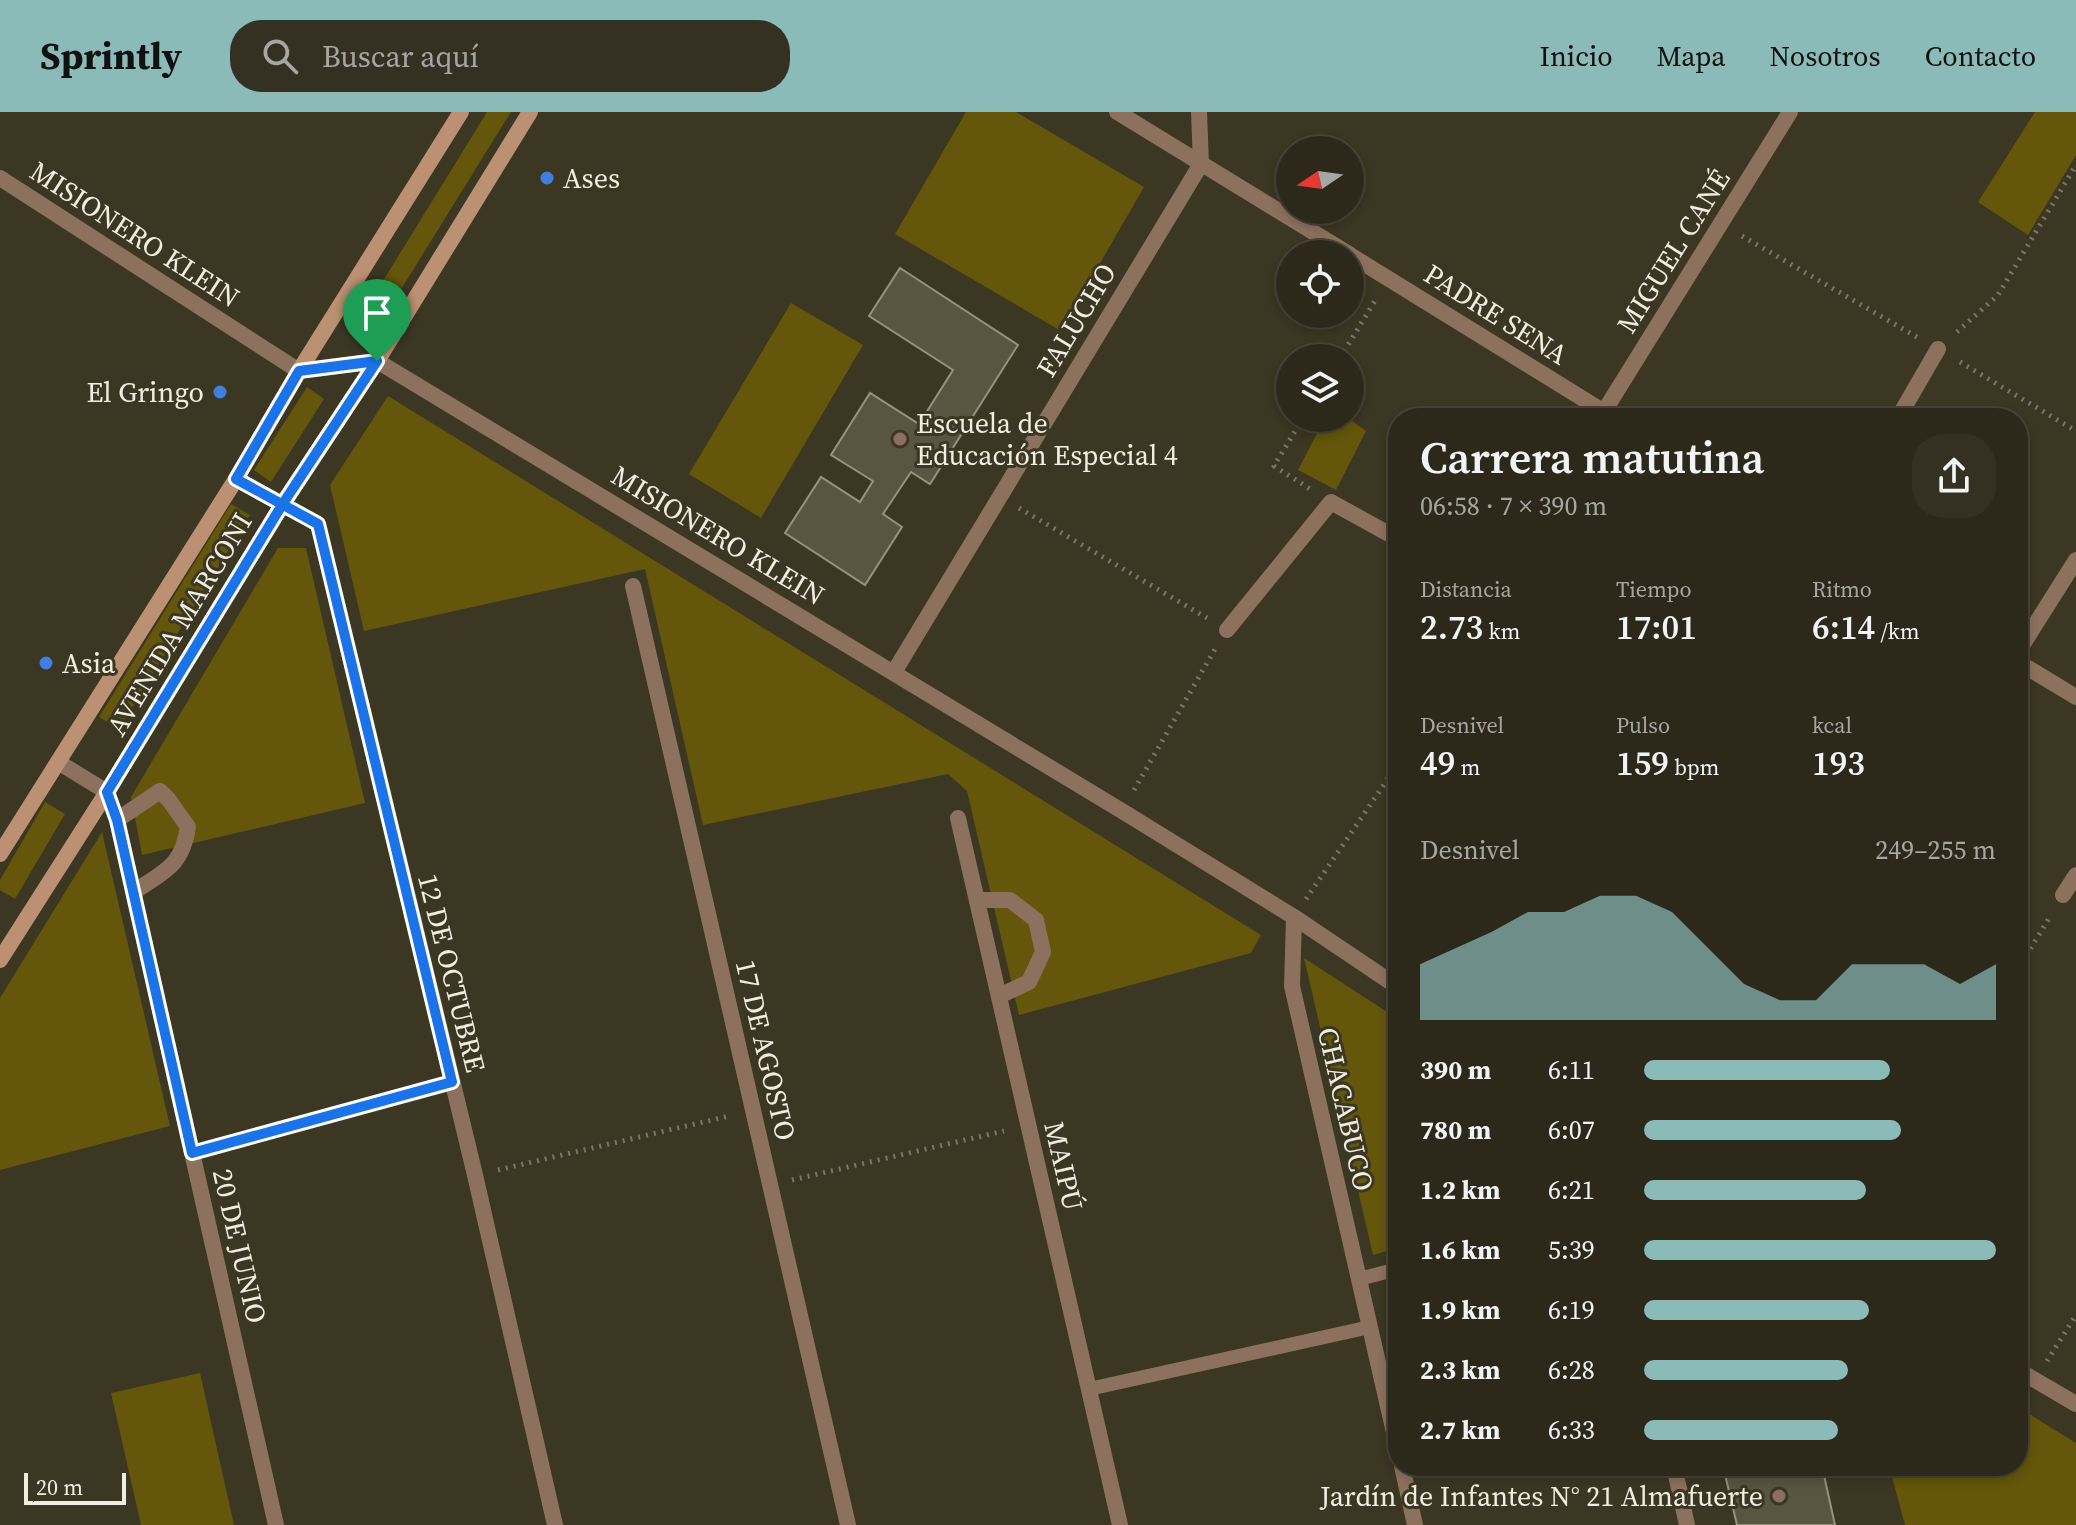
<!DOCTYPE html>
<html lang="es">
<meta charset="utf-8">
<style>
:root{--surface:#2c291a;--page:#343123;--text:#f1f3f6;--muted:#a6a6a2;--line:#484539;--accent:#8bbbb9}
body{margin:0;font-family:"Source Serif 4",serif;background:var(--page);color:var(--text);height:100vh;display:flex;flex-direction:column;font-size:30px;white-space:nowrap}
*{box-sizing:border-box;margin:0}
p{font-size:26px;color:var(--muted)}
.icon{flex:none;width:44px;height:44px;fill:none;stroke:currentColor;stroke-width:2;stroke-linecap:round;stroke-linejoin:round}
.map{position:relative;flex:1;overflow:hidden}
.drawer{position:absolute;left:1388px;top:296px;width:640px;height:1068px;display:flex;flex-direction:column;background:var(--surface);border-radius:32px;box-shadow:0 4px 12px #0003,0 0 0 2px var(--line)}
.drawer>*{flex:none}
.needle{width:52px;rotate:257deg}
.controls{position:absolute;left:1276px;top:24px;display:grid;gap:16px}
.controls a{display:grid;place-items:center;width:88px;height:88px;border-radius:50%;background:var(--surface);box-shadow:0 4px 12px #0003,0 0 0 2px var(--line);font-size:40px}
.scale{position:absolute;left:24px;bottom:20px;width:102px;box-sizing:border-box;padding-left:8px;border:4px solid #f0eee1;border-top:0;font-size:22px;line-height:28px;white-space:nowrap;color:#f0eee1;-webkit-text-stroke:6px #3b3722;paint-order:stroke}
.pin{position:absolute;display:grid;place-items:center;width:68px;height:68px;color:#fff;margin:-82px -34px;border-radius:50% 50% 50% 0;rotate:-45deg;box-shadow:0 0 8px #0007}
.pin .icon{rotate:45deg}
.round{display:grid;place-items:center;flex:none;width:84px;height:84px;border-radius:32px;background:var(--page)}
.headline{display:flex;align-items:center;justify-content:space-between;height:136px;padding:0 32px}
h1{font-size:44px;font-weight:600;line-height:60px}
.stats{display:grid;grid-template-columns:repeat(3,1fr);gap:12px;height:136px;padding:8px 32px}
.stats div{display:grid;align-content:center}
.stats b{font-size:34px;font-weight:600}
.stats small{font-size:22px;font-weight:400}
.stats p{font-size:22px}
.chart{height:224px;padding:16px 32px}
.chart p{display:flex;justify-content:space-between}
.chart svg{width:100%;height:144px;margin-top:8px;fill:var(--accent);opacity:.7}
ul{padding:0 32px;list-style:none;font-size:26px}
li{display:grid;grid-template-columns:128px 96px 1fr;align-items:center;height:60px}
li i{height:20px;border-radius:10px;background:var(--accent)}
header{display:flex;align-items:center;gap:48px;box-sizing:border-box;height:112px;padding:0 40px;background:var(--accent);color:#111}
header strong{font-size:38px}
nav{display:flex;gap:44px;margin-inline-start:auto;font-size:28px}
.search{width:560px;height:72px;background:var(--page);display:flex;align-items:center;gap:20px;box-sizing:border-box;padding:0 28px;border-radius:32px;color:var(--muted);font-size:30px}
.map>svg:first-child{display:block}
.green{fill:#64560a}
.building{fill:#595540;stroke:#97927b;stroke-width:2}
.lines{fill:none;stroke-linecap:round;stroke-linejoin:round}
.path{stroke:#7b7765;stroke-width:5;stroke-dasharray:2 6;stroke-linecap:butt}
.service{stroke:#8c715e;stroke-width:14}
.minor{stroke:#8c715e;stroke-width:16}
.tertiary{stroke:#8c715e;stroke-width:16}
.secondary{stroke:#bc9173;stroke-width:16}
.route-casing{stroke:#fff;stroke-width:16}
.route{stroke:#1a73e8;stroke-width:10}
.shop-dot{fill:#3f7fe0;stroke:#3b3722;stroke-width:3}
.education-dot{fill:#8d6e63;stroke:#3b3722;stroke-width:3}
.labels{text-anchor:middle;stroke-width:6;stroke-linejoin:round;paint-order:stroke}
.poi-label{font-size:28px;fill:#f0eee1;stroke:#3b3722;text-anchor:start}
.street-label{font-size:28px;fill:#f0eee1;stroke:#3b3722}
</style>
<header>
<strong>Sprintly</strong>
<div class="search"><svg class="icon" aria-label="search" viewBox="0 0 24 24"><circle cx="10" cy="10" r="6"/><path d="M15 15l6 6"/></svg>Buscar aquí</div>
<nav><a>Inicio</a><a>Mapa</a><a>Nosotros</a><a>Contacto</a></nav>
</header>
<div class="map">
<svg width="2076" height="1413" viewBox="0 0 2076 1413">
<rect width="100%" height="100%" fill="#3b3722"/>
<g class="green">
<path d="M487,0h24l-129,208 -17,-10z"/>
<path d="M966,0h50l128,75 -83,144 -166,-97z"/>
<path d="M2035,0h41v43l-48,80 -50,-33z"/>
<path d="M791,191l72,42 -102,173 -72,-44z"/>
<path d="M307,275l17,12 -53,83 -17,-12z"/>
<path d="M388,284l873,539 -10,18 -232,62 -52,-224 -19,-17 -245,51 -58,-256 -281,62 -34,-146z"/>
<path d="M1325,306h23l18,13 -30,59 -38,-20z"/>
<path d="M231,392l19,11 -131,214 -20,-12z"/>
<path d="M278,436h28l59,255 -223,52 -11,-58z"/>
<path d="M45,690l20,12 -50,85 -15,-9v-10z"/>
<path d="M102,720l68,294 -170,44v-172z"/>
<path d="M1304,846l94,61v229l-25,7z"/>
<path d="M200,1261l34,152h-93l-30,-132z"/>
<path d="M2018,1295l58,36v82h-171l-16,-59h129z"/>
</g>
<g class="building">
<path d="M900,156l118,77 -88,139 -19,-12 -28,42 19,13 -37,58 -80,-52 36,-56 39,25 13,-21 -42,-26 39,-62 49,31 34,-54 -84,-54z"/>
<path d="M1723,1354h99l13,59h-98z"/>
</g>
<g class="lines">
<g class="path">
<path d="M1742,124l175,101"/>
<path d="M1957,220l41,-37 78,-130"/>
<path d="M1340,246l36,-59"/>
<path d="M1960,250l116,69"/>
<path d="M1303,306l-29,48 36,23"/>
<path d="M1019,396l188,110"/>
<path d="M1134,678l81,-141"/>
<path d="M1306,787l92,-135"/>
<path d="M2018,857l33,-54"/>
<path d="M214,1035l217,-60"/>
<path d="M498,1058l231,-54"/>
<path d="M792,1068l212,-49"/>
<path d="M2047,1249l29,-46"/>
</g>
<g class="service">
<path d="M1359,1167l39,-10"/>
<path d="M1089,1277l281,-62"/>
</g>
<g class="minor">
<path d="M1117,0l232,142"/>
<path d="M0,66l299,193 78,-10"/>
<path d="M1350,143l264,163"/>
<path d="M1600,306l190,-306"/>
<path d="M1898,306l40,-69"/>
<path d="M236,367l82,45 157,651 80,350"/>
<path d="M633,474l215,939"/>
<path d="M1227,518l104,-128 67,37"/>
<path d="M2018,540l58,-92"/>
<path d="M2018,550l58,35"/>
<path d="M894,560l307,-508 -2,-52"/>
<path d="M58,650l49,30 10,28 159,705"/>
<path d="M958,706l162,707"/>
<path d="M117,708l43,-29 9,9 19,27c-6,40 -24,44 -54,65"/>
<path d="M2063,783l13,-20"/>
<path d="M977,788h33l26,20 7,32 -14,30 -30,14"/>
<path d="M1294,805l-2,69 106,464"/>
<path d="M1402,1354l13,59"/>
<path d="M1674,1354l13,59"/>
</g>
<g class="tertiary">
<path d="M377,249l745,450 172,106 104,70"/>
<path d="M2018,1258l58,34"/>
</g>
<g class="secondary">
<path d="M0,742l236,-375 63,-108 162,-259"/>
<path d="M0,848l107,-168 175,-287 95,-144 153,-249"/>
</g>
</g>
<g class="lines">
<defs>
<path id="route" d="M377,249l-95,144 -175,287 10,28 75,333 260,-71 -134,-558 -82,-45 63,-108 78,-10"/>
</defs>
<use href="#route" class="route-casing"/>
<use href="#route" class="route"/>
</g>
<g class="shop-dot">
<circle cx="547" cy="66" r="8"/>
<circle cx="220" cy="280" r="8"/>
<circle cx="46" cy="551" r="8"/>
</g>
<g class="education-dot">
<circle cx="900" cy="327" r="8"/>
<circle cx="1779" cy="1384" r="8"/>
</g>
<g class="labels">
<g class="poi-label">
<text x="563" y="76">Ases</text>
<text x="204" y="290" text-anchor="end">El Gringo</text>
<text x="916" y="321">Escuela de<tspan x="916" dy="32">Educación Especial 4</tspan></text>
<text x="62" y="561">Asia</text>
<text x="1763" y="1394" text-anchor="end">Jardín de Infantes N° 21 Almafuerte</text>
</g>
<g class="street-label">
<text transform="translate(135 122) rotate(33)" y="10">MISIONERO KLEIN</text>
<text transform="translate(1673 139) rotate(-58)" y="10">MIGUEL CANÉ</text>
<text transform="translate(1496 202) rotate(32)" y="10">PADRE SENA</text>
<text transform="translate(1076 208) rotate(-59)" y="10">FALUCHO</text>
<text transform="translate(718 423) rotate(31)" y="10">MISIONERO KLEIN</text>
<text transform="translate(179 512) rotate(-59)" y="10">AVENIDA MARCONI</text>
<text transform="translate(452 861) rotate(76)" y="10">12 DE OCTUBRE</text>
<text transform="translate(766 938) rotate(77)" y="10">17 DE AGOSTO</text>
<text transform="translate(1346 997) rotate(77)" y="10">CHACABUCO</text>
<text transform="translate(1064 1054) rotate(77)" y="10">MAIPÚ</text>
<text transform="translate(240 1134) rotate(77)" y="10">20 DE JUNIO</text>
</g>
</g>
</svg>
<div class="controls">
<a><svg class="needle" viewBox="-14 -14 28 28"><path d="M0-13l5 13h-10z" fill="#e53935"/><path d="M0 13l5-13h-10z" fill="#a6a6a2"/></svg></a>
<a><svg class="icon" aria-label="locate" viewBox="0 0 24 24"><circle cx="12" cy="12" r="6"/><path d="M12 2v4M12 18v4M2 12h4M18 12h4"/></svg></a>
<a><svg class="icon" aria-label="layers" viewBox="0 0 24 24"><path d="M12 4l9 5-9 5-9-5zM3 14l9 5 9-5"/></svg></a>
</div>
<div class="scale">20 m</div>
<div class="pin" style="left:377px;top:249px;background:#1e9e55"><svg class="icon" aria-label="arrive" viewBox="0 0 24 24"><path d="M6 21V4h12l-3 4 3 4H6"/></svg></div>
<section class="drawer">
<div class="headline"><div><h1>Carrera matutina</h1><p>06:58 · 7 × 390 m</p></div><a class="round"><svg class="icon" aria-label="share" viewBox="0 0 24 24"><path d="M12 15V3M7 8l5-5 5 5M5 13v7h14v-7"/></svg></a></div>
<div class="stats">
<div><p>Distancia</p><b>2.73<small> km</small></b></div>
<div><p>Tiempo</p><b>17:01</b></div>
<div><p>Ritmo</p><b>6:14<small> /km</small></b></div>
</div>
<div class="stats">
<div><p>Desnivel</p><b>49<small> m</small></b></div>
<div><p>Pulso</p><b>159<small> bpm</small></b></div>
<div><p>kcal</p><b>193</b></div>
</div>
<div class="chart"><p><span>Desnivel</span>249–255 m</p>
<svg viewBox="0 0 160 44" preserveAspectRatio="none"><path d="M0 44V27L10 22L20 17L30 11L40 11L50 6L60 6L70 11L80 22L90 33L100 38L110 38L120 27L130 27L140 27L150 33L160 27V44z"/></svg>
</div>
<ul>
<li><b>390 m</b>6:11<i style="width:70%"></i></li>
<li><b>780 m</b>6:07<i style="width:73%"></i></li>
<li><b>1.2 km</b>6:21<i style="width:63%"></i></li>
<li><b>1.6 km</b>5:39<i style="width:100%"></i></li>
<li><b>1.9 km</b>6:19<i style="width:64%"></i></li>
<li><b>2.3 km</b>6:28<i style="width:58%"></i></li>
<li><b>2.7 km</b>6:33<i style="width:55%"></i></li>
</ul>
</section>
</div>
